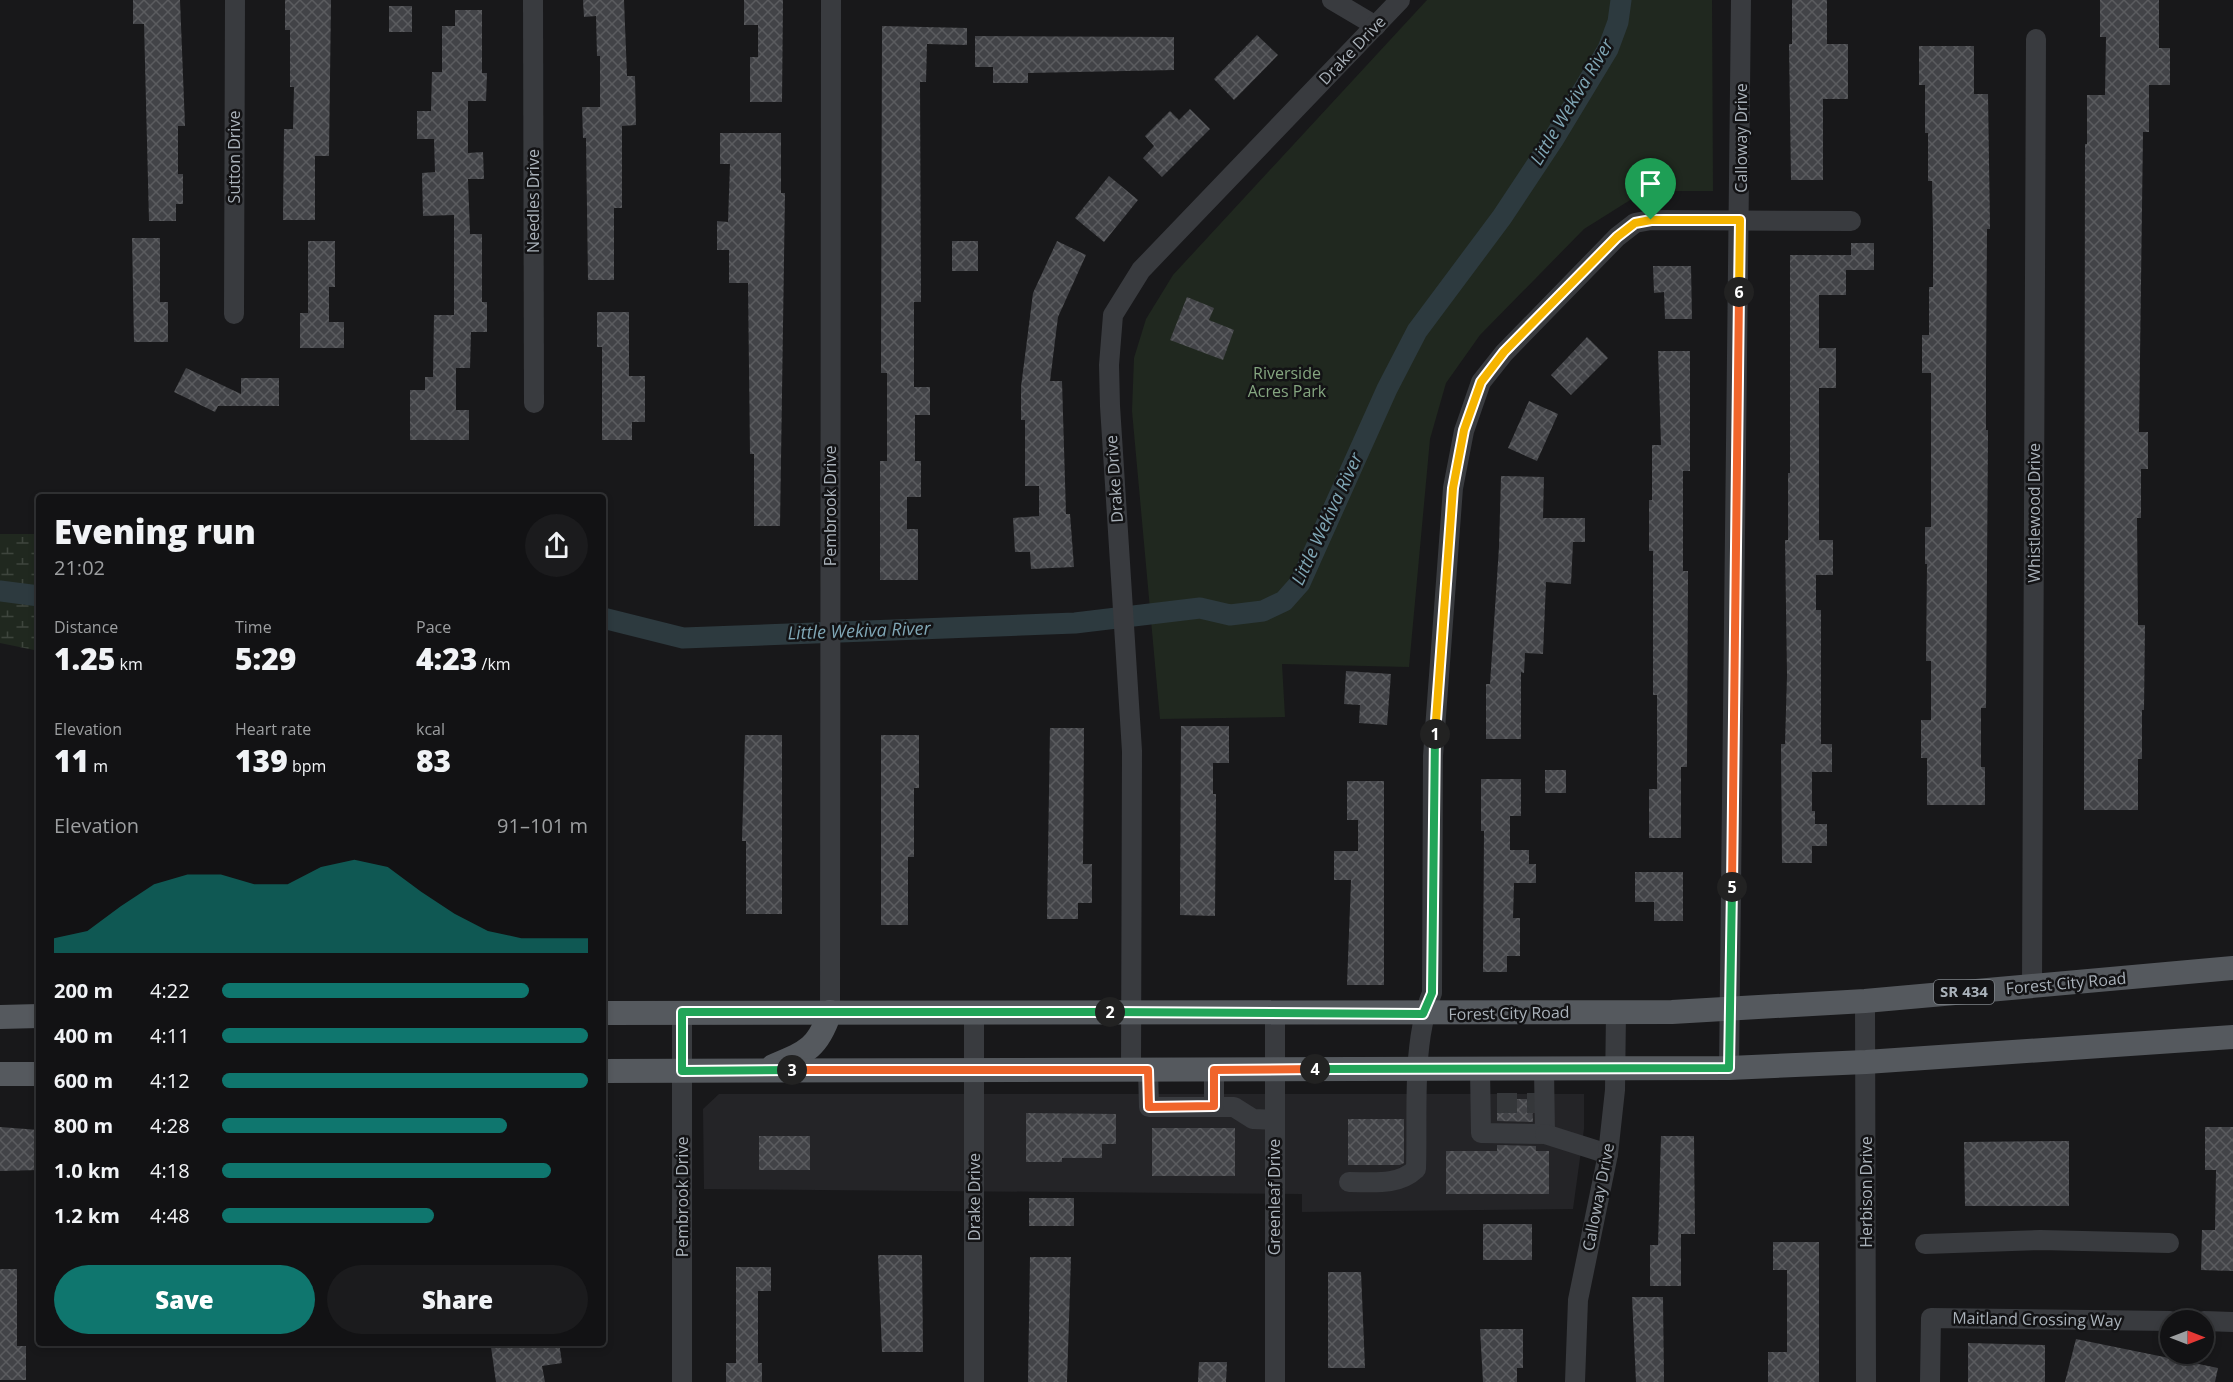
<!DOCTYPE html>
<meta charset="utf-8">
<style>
:root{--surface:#121214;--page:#1b1b1d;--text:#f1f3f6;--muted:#9c9ea0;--line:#313234;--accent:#0f766e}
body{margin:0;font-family:"Open Sans",sans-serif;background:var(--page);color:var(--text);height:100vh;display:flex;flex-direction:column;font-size:22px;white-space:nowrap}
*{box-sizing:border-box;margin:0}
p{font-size:20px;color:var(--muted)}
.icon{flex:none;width:33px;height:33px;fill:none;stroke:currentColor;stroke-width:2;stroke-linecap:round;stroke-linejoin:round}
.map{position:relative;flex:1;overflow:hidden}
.side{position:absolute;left:36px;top:494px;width:570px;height:852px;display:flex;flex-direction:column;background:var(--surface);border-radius:6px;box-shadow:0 3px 9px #0003,0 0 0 2px var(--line)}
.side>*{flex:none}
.needle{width:39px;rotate:90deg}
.controls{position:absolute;left:2160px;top:1310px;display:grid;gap:12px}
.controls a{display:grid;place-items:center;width:54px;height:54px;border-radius:50%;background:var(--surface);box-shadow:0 3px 9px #0003,0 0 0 2px var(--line);font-size:30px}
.pin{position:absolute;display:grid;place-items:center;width:51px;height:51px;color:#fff;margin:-62px -26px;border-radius:50% 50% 50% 0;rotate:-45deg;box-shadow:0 0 6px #0007}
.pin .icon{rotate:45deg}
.km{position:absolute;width:30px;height:30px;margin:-15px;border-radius:50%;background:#222;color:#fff;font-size:16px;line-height:30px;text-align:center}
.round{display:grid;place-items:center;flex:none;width:63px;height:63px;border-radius:32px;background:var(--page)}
.summary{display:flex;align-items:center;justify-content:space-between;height:102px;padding:0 18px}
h1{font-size:33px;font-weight:800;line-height:45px}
.metrics{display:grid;grid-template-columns:repeat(3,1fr);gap:9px;height:102px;padding:6px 18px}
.metrics div{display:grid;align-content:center}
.metrics b{font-size:30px;font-weight:800}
.metrics small{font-size:16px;font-weight:400}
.metrics p{font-size:16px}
.chart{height:168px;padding:12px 18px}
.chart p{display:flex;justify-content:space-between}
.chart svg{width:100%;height:108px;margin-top:6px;fill:var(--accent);opacity:.7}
.cta{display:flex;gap:12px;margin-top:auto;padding:12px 18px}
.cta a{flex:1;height:69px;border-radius:36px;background:var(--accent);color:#fff;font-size:24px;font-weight:800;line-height:69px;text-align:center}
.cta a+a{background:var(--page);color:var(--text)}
ul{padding:0 18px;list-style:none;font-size:20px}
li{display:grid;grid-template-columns:96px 72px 1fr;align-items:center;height:45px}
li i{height:15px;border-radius:8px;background:var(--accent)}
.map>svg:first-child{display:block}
.built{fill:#242427}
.green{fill:#20281f}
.wetland{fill:url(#wetland-marsh)}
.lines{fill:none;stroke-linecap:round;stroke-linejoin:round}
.canal{stroke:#2d3a3f;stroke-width:21}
.building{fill:url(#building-cross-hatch)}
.minor-tunnel{stroke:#35373a;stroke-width:20;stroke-dasharray:20 10;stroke-linecap:butt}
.minor{stroke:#393b3f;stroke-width:20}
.major{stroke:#55595e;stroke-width:24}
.split-1-casing{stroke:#fff;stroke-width:12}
.split-2-casing{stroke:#fff;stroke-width:12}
.split-3-casing{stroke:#fff;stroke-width:12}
.split-4-casing{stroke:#fff;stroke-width:12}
.split-5-casing{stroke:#fff;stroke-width:12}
.split-6-casing{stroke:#fff;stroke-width:12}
.split-7-casing{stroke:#fff;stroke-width:12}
.split-1{stroke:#f5b400;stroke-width:8}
.split-2{stroke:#22a559;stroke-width:8}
.split-3{stroke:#22a559;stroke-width:8}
.split-4{stroke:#f0652b;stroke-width:8}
.split-5{stroke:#22a559;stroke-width:8}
.split-6{stroke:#f0652b;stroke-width:8}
.split-7{stroke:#f5b400;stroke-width:8}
.labels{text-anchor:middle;stroke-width:5;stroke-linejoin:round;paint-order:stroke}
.shield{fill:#131315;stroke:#7d8288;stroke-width:1.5}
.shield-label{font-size:15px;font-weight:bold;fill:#aab2ba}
.street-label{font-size:16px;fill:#aab2ba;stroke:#131315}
.park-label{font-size:16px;fill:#85a680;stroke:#131315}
.water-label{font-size:18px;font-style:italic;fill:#80a7b6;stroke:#131315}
</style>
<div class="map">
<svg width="2233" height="1382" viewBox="0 0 2233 1382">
<defs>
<pattern id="wetland-marsh" width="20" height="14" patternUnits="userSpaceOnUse" patternTransform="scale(1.5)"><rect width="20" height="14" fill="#20281f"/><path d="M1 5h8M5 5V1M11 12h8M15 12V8" fill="none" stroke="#3e453d"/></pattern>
<pattern id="building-cross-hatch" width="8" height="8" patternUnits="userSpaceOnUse" patternTransform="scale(1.5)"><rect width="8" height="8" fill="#424347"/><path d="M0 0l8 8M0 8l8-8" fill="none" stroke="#5b5c5f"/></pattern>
</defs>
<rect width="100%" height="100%" fill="#18181a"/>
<path class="built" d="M719,1094h865v35l-11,80 -271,3v-18l-598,-5 -1,-80z"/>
<path class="green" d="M1427,0h285l1,191h-42l-36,6 -51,32 -104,106 -34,48 -16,56 -21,228 -127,-3 3,53 -125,2 -28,-308 2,-53 12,-39 27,-44z"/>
<path class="wetland" d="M0,534h39v117l-39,-8z"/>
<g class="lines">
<g class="canal">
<path d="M0,591l39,5"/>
<path d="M603,618l80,20 392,-15 125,-15 30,7 33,-4 21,-10 16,-18 87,-194 30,-58 85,-114 51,-77 55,-91 10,-27 3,-22"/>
</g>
</g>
<g class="building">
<path d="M133,0h47l5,126h-7v48h5v30h-7v17h-27l-5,-197h-11z"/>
<path d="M285,0h46l-2,156h-14v64h-32l1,-91h9l1,-42h-4v-57h-5z"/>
<path d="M583,0h41l3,76h8l1,49 -14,1v82h-8v72h-26l-2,-142h-3l-1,-31h18v-51h-3l-1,-40 -12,1z"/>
<path d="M744,0h39l-1,102h-32v-45h8v-32h-14z"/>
<path d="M1792,0h35v44h21v55h-25v81h-32l-2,-136h3z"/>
<path d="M2100,0h59v48h11v37h-21v47h-6l-4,300h9v37h-7v49h-4l1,107h7l-1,85h-2v49h-4v51h-54l1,-666h2v-49h18l1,-58h-6z"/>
<rect x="389" y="6" width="23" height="26"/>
<path d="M455,10h27v63h5l-1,28h-18v52l15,-1 1,27h-16l2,55h12v68h5v30h-16l-1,36h-14v42h13v30h-59v-50h15v-13h8l1,-62h20v-100l-31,1 -1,-43 13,-1 -1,-33h-17v-28h14l1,-39h10v-46h13z"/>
<path d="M882,26l85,2v17l-40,-1 -1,38h-6l1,220h-7v85h16v28h-15v46h6v36h-14v32h11v51h-38v-119h7v-88h-6z"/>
<path d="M1257,35l21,20 -44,45 -20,-21z"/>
<path d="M975,36l199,1v33l-146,3v10h-35v-16h-18z"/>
<path d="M1919,46h55v48h14l2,135h-3l-1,144v57h2l-2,278h-5v59h4v38h-58v-47h-6v-38h10v-59h-5l1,-97h-2v-37h6v-154h-9v-38h7v-48h4v-58l-1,-48h-4v-48h-3v-48h-6z"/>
<path d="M1190,109l20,20 -48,48 -19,-19 11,-12 -9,-10 25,-25 9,9z"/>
<path d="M720,133h61v60h4l-5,333h-26v-72h-4l-2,-171h-19v-33h-12v-29l11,1 2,-58h-10z"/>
<path d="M1109,176l29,24 -34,42 -29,-24z"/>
<path d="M132,238h28v64h8v40h-34z"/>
<path d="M308,241h27v46h-6v35h15v26h-44v-35h8z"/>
<rect x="952" y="241" width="26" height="30"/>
<path d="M1057,241l29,14 -28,62 -8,64h12l4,133h4l4,53 -43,2 -1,-17h-15l-2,-34 26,-2v-30h-14v-66h-4v-33l12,-94z"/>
<path d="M1851,243h23v27h-28v25h-27v53h17v40h-17v152h14v35h-17v35h5v134h11v28h-20v39h3v13h12v22h-15v17h-30l-1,-119h4l2,-69 -2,-135h3v-67h2v-218h61z"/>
<path d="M1653,266h38l1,53h-27l-1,-27 -10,1z"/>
<path d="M1187,297l27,11 -5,12 25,10 -11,30 -53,-20z"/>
<path d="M597,312h32v64h16v46h-13v18h-30v-93h-5z"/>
<path d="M1587,337l21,21 -37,37 -20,-20z"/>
<path d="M1658,351h32v120h-7v100h5l-1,196h-6v71h-32v-49h8v-94h-4v-144h-4v-51h3v-55h9z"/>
<path d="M186,368l55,26v-16h38v28h-61l-3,6 -41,-20z"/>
<path d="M1529,401l29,13 -21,47 -29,-13z"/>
<path d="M1501,476l43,1 -1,41h42v24h-12l-2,42 -25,-2 -3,72 -18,-1 -1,20 -3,-1v67h-35v-55h4l9,-137z"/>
<path d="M1346,671l45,3 -4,51 -28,-2 1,-18 -16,-1z"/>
<path d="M1181,726h48v37h-16v31h3l-1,122 -35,-1z"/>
<path d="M1050,728h34l-1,136h9v39h-14v16h-31z"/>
<path d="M745,735h37v179h-36v-73h-4z"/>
<path d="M881,735h38v53h-5v69h-6v68h-27z"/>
<rect x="1545" y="770" width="21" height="23"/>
<path d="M1481,779h40v37h-11v34h19v14h7v19h-22l-1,35h7v38h-13v16h-24l1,-141h-3z"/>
<path d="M1347,781h37v204h-37l4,-105h-17v-29h24v-31h-11z"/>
<path d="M1635,872h48v49h-29v-19h-19z"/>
<path d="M1497,1099h35l1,23 -36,-1z"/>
<path d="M1026,1113l90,1v30h-14v14h-40v4h-36z"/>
<path d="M1348,1119h56v44l-4,2h-52z"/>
<path d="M0,1127l39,3v40l-39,1z"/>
<path d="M2205,1127h28v144l-32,-1 1,-40h13l1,-60h-11z"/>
<rect x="1152" y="1128" width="83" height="48"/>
<rect x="759" y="1136" width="51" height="34"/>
<path d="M1661,1136h33l1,98h-14v52h-31v-41h8z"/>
<path d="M2069,1141v65h-104l-1,-64z"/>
<path d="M1497,1145l39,1v5h13v43h-103v-43h51z"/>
<rect x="1029" y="1198" width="45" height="28"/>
<rect x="1483" y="1224" width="49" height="36"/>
<path d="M1773,1242h46v140h-51v-30h19v-82h-14z"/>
<path d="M878,1255h44l1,97h-41z"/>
<path d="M1030,1257h41l-4,125h-39z"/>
<path d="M736,1267h35v24h-13v72h4v19h-36v-19h10z"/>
<path d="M0,1269h17v77h9v34h-26z"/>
<path d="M1328,1272h33l4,96h-37z"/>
<path d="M1632,1297h31l1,85h-28z"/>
<path d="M1480,1329h43v39h-6v14h-34z"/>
<path d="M2076,1339l142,29 -3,14h-150z"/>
<path d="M517,1342h42l3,21 -20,3 3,16h-49l-5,-35z"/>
<path d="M1968,1343l77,2v37h-77z"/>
<path d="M1199,1362h28l-1,20h-28z"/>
</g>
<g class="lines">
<path class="minor-tunnel" d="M1497,1103h39"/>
<g class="minor">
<path d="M533,0l1,403"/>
<path d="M1332,0l44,26"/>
<path d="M234,314l1,-314"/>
<path d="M2032,986l4,-947"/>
<path d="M1865,1001l1,381"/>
<path d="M830,1012l1,-1012"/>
<path d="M974,1013v369"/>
<path d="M1729,1068l12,-1068"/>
<path d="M1480,1069l1,64 64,1 -1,-65"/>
<path d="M1131,1070l1,-319 -22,-345 -1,-41 4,-50 28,-45 259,-270"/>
<path d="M1148,1070l1,37h85l19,12 22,1"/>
<path d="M1214,1106v-36"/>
<path d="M1545,1134l63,20"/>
<path d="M1349,1182c24,0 49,4 67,-13 2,-54 -5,-126 16,-176l1,-237 20,-268 11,-57 17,-49 23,-29 113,-116 18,-14 16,-3 200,1"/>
<path d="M1925,1244l115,-4 129,3"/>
<path d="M2204,1321l29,1"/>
<path d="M682,1382v-370"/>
<path d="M1275,1382v-370"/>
<path d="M1575,1382l3,-82 30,-146 7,-64 1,-78"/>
<path d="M1930,1382l1,-64 239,3"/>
</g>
<g class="major">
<path d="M603,1013l1069,-1 193,-11 368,-33"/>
<path d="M0,1017l39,-1"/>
<path d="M773,1066c34,-14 45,-18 57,-54"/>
<path d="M603,1071l1126,-3 137,-6 367,-25"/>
<path d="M0,1074h39"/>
</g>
</g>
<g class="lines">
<defs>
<path id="split-1" d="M1435,734l18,-246 11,-58 17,-48 23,-30 113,-115 18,-14 16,-3"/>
<path id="split-2" d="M1110,1012l313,2 9,-21 3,-259"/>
<path id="split-3" d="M792,1070l-110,1v-59h428"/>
<path id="split-4" d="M792,1070h356l1,37 65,-1v-36l101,-1"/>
<path id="split-5" d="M1315,1069l414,-1 3,-181"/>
<path id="split-6" d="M1732,887l7,-595"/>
<path id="split-7" d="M1651,220h89l-1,72"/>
</defs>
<use href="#split-1" class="split-1-casing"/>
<use href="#split-2" class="split-2-casing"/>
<use href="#split-3" class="split-3-casing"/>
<use href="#split-4" class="split-4-casing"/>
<use href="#split-5" class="split-5-casing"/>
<use href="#split-6" class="split-6-casing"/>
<use href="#split-7" class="split-7-casing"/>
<use href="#split-1" class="split-1"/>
<use href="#split-2" class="split-2"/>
<use href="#split-3" class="split-3"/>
<use href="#split-4" class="split-4"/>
<use href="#split-5" class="split-5"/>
<use href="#split-6" class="split-6"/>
<use href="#split-7" class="split-7"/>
</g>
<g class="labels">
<rect class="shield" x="1934" y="980" width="60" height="24" rx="4.5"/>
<g class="shield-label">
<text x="1964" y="997">SR 434</text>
</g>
<g class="street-label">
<text transform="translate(1352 50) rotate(-46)" y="6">Drake Drive</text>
<text transform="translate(1741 138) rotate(-90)" y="6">Calloway Drive</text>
<text transform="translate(234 157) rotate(-90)" y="6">Sutton Drive</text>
<text transform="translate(533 201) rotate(-90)" y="6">Needles Drive</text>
<text transform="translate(1114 479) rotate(-94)" y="6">Drake Drive</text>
<text transform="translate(830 506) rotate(-90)" y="6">Pembrook Drive</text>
<text transform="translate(2034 513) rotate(-90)" y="6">Whistlewood Drive</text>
<text transform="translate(2066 983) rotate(-5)" y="6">Forest City Road</text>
<text transform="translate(1509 1013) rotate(-1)" y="6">Forest City Road</text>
<text transform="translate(1866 1192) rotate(-90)" y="6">Herbison Drive</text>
<text transform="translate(682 1197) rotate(-90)" y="6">Pembrook Drive</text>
<text transform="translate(974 1197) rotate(-90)" y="6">Drake Drive</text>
<text transform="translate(1274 1197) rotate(-90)" y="6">Greenleaf Drive</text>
<text transform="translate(1598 1197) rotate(-79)" y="6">Calloway Drive</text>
<text transform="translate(2037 1319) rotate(1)" y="6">Maitland Crossing Way</text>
</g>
<g class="park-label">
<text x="1287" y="379">Riverside<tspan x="1287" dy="18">Acres Park</tspan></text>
</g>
<g class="water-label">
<text transform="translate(1572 102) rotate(-59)" y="6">Little Wekiva River</text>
<text transform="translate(1327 519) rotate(-65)" y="6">Little Wekiva River</text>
<text transform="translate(859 631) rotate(-2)" y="6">Little Wekiva River</text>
</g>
</g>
</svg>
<div class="controls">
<a><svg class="needle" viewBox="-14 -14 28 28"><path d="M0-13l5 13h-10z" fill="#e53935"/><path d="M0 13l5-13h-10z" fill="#9c9ea0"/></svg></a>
</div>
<div class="pin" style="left:1651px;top:220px;background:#1e9e55"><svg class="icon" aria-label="arrive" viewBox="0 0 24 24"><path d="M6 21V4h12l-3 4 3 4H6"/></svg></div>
<b class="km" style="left:1435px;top:734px">1</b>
<b class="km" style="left:1110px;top:1012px">2</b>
<b class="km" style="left:792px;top:1070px">3</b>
<b class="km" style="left:1315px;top:1069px">4</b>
<b class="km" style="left:1732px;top:887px">5</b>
<b class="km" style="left:1739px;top:292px">6</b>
<section class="side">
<div class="summary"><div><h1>Evening run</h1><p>21:02</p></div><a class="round"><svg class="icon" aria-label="share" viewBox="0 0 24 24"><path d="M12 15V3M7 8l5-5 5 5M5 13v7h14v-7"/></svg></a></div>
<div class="metrics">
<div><p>Distance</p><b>1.25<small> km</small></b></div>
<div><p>Time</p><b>5:29</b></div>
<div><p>Pace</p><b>4:23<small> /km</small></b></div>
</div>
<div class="metrics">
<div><p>Elevation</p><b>11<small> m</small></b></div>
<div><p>Heart rate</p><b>139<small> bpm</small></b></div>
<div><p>kcal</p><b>83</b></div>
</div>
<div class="chart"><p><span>Elevation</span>91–101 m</p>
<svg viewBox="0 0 160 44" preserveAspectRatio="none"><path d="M0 44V38L10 35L20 25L30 16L40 12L50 12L60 16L70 16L80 9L90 6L100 9L110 19L120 28L130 35L140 38L150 38L160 38V44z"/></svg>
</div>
<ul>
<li><b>200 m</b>4:22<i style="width:84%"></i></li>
<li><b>400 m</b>4:11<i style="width:100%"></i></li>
<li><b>600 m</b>4:12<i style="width:100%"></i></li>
<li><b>800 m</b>4:28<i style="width:78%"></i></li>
<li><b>1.0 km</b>4:18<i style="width:90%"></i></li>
<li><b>1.2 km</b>4:48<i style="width:58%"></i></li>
</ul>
<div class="cta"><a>Save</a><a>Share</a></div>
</section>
</div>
